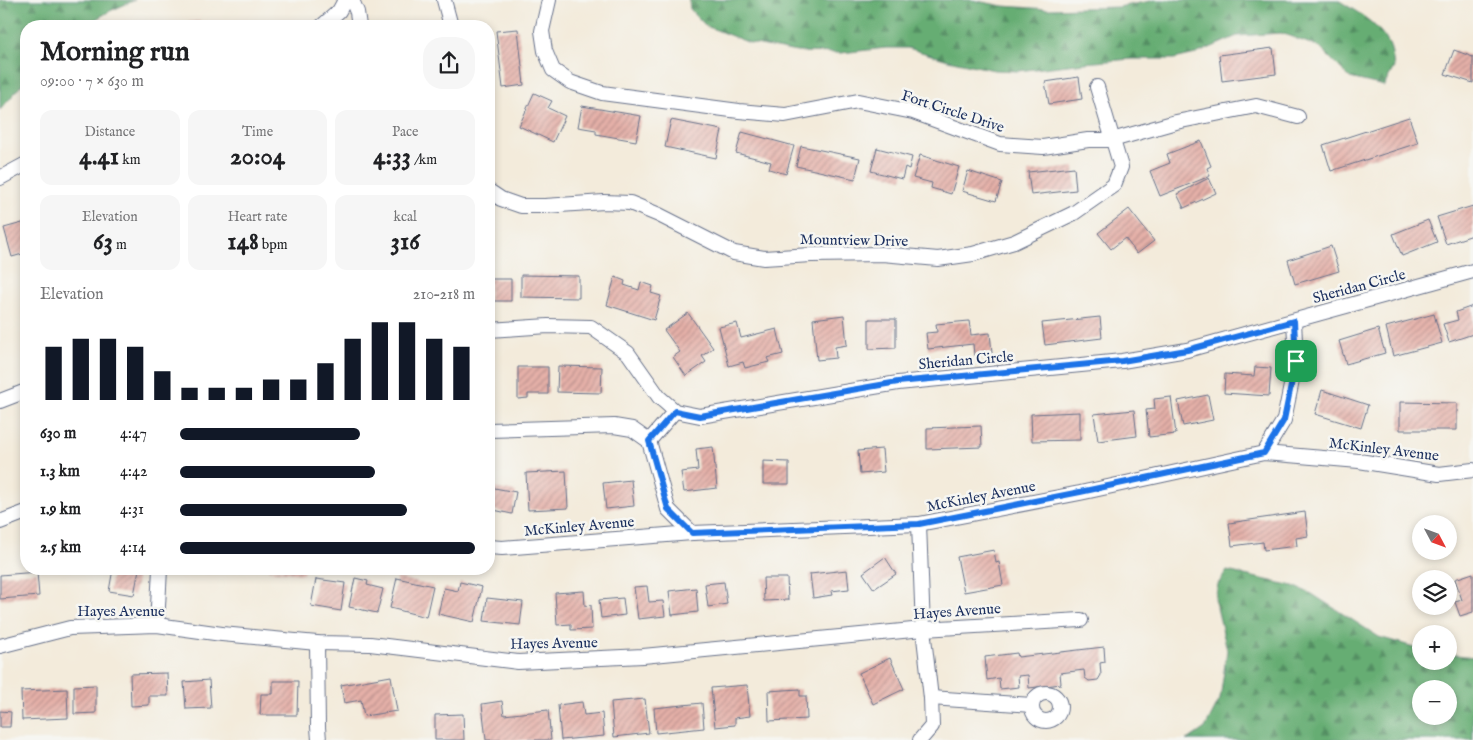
<!DOCTYPE html>
<meta charset="utf-8">
<style>
:root{--surface:#fff;--page:#f6f6f6;--text:#202124;--muted:#757577;--accent:#111827}
body{margin:0;font-family:"IM FELL English",serif;background:var(--page);color:var(--text);height:100vh;display:flex;flex-direction:column;font-size:19px;white-space:nowrap}
*{box-sizing:border-box;margin:0}
p{font-size:16px;color:var(--muted)}
.icon{flex:none;width:28px;height:28px;fill:none;stroke:currentColor;stroke-width:2;stroke-linecap:round;stroke-linejoin:round}
.map{position:relative;flex:1;overflow:hidden}
.details{position:absolute;left:20px;top:20px;width:475px;height:555px;display:flex;flex-direction:column;background:var(--surface);border-radius:20px;box-shadow:0 2px 8px #0003}
.details>*{flex:none}
.needle{width:32px;rotate:131deg}
.fabs{position:absolute;left:1412px;top:515px;display:grid;gap:10px}
.fabs a{display:grid;place-items:center;width:45px;height:45px;border-radius:50%;background:var(--surface);box-shadow:0 2px 8px #0003;font-size:25px}
.pin{position:absolute;display:grid;place-items:center;width:42px;height:42px;color:#fff;margin:-21px;border-radius:10px;box-shadow:0 2px 8px #0006}
.round{display:grid;place-items:center;flex:none;width:52px;height:52px;border-radius:20px;background:var(--page)}
.overview{display:flex;align-items:center;justify-content:space-between;height:85px;padding:0 20px}
h1{font-size:28px;font-weight:700;line-height:38px}
.stats{display:grid;grid-template-columns:repeat(3,1fr);gap:8px;height:85px;padding:5px 20px}
.stats div{display:grid;align-content:center;border-radius:12px;background:var(--page);text-align:center}
.stats b{font-size:25px;font-weight:700}
.stats small{font-size:14px;font-weight:400}
.stats p{font-size:14px}
.chart{height:140px;padding:10px 20px}
.chart p{display:flex;justify-content:space-between}
.chart svg{width:100%;height:90px;margin-top:5px;stroke:var(--accent);stroke-width:6}
ul{padding:0 20px;list-style:none;font-size:16px}
li{display:grid;grid-template-columns:80px 60px 1fr;align-items:center;height:38px}
li i{height:12px;border-radius:6px;background:var(--accent)}
.map>svg:first-child{display:block}
.forest{fill:url(#forest-firs);stroke:#406e68;fill-rule:evenodd}
.building{fill:url(#building-hatch)}
.lines{fill:none;stroke-linecap:round;stroke-linejoin:round}
.minor-casing{stroke:#67718a;stroke-width:16}
.minor{stroke:#fff;stroke-width:14}
.route-casing{stroke:#fff;stroke-width:10}
.route{stroke:#1a73e8;stroke-width:6}
.labels{text-anchor:middle;stroke-width:5;stroke-linejoin:round;paint-order:stroke}
.street-label{font-size:15px;fill:#1b2f5e;stroke:#f6f6f2}
</style>
<div class="map">
<svg width="1473" height="740" viewBox="0 0 1473 740">
<defs>
<pattern id="forest-firs" width="22" height="20" patternUnits="userSpaceOnUse" patternTransform="scale(1.25)"><rect width="22" height="20" fill="#66ad73"/><path d="M5 1l3.5 6h-7zM16 11l3.5 6h-7z" fill="#538d62"/></pattern>
<pattern id="building-hatch" width="6" height="6" patternUnits="userSpaceOnUse" patternTransform="scale(1.25)"><rect width="6" height="6" fill="#e5b0a8"/><path d="M-1 1l2-2M0 6l6-6M5 7l2-2" fill="none" stroke="#b9908c"/></pattern>
</defs>
<rect width="100%" height="100%" fill="#f6f6f2"/>
<filter id="ink" filterUnits="userSpaceOnUse"><feTurbulence type="fractalNoise" baseFrequency=".02" numOctaves="2"/><feDisplacementMap in="SourceGraphic" scale="10" xChannelSelector="R" yChannelSelector="G"/><feConvolveMatrix kernelMatrix="1 2 1 2 8 2 1 2 1" color-interpolation-filters="sRGB"/></filter>
<filter id="wash" filterUnits="userSpaceOnUse"><feTurbulence type="fractalNoise" baseFrequency=".0096" numOctaves="4" result="noise"/><feDisplacementMap in="SourceGraphic" scale="20" xChannelSelector="R" yChannelSelector="G"/><feGaussianBlur stdDeviation="1.12" result="paint"/><feColorMatrix in="noise" values="0 0 0 0 0 0 0 0 0 0 0 0 0 0 0 0 0 1.4 0 .05"/><feComposite in="paint" operator="in"/></filter>
<g filter="url(#wash)">
<rect width="100%" height="100%" fill="#f3ebdb"/>
<g class="forest">
<path d="M0,0h135l-25,11 -26,15h-58v54l-26,30z"/>
<path d="M689,0h283l31,6 45,3 70,-2 38,-7h182c19,12 40,23 51,44 3,6 4,15 5,23l-10,19 -34,-8 -31,-31 -38,-14 -44,3 -41,18 -22,5h-43l-47,4 -66,8 -24,-1 -46,-10 -40,-12h-22l-45,5 -44,-1 -47,-9 -44,-17 -16,-17z"/>
<path d="M1227,571l66,15 19,8 67,43 42,12v12h28v-7l24,3v83h-287l6,-3 13,-9 15,-29 7,-49 -12,-51 3,-15zM1421,689h28v27h-28z"/>
</g>
<g id="blocks">
<g class="building">
<path d="M201,21v5h-12l-1,-4z"/>
<path d="M518,29l6,56 -21,3 -7,-57z"/>
<path d="M1273,48l3,26 -54,7 -3,-26z"/>
<path d="M1454,50l19,7v26l-28,-9z"/>
<path d="M1079,77l3,22 -33,5 -4,-22z"/>
<path d="M534,93l18,8 -4,7 17,8 -12,26 -34,-16z"/>
<path d="M582,106l59,10 -5,25 -40,-7v-4l-18,-3z"/>
<path d="M1409,117l9,26 -87,28 -8,-26z"/>
<path d="M671,120l51,10 -6,28 -51,-11z"/>
<path d="M742,132l52,14 -8,28 -17,-5 2,-7 -35,-9z"/>
<path d="M1201,141l10,25 -4,2 3,8 -50,20 -10,-25 20,-8 -3,-9z"/>
<path d="M801,146l59,12 -5,21 -59,-13z"/>
<path d="M877,148l35,9 -3,12 -4,-2 -3,12 -31,-8z"/>
<path d="M920,155l39,12 -8,27 -20,-6 1,-5 -19,-5z"/>
<path d="M1074,167l2,23 -45,5 -3,-23z"/>
<path d="M968,171l34,11 -6,19 -34,-10z"/>
<path d="M1209,178l7,15 -32,15 -7,-14z"/>
<path d="M1473,206v29l-27,9 -9,-27z"/>
<path d="M1129,209l25,32 -17,13 -12,-16 -14,11 -13,-16z"/>
<path d="M1428,220l9,22 -35,14 -9,-22z"/>
<path d="M26,222v31l-14,4 -8,-29z"/>
<path d="M1331,246l8,25 -44,13 -7,-24z"/>
<path d="M521,275l58,1v22l-58,-1z"/>
<path d="M615,277l10,4 -1,4 15,5 2,-8 12,4 -2,7 10,3 -7,24 -47,-15z"/>
<path d="M490,279h21v22h-22z"/>
<path d="M1473,306v28l-24,8 -6,-18 15,-4 -2,-8z"/>
<path d="M688,313l25,35 -11,8 4,6 -20,14 -13,-19 7,-5 -16,-22z"/>
<path d="M1434,314l8,29 -49,13 -7,-29z"/>
<path d="M844,315l3,30 -12,2 1,11 -19,2 -4,-41z"/>
<path d="M1100,317l2,21 -57,7 -3,-22z"/>
<path d="M869,319h27v29l-27,1z"/>
<path d="M969,321l2,14 19,-2 2,20 -18,2 -1,-11 -45,5 -2,-16 11,-1 -1,-8z"/>
<path d="M737,323l4,15 36,-9 6,25 -16,4 2,4 -24,6 -2,-6 -14,4 -10,-39z"/>
<path d="M1378,329l7,24 -39,11 -7,-23z"/>
<path d="M558,366l44,1 -1,26 -44,-1z"/>
<path d="M518,367h30v27h-20v4l-10,1z"/>
<path d="M1255,367l16,1 -2,28 -45,-3 1,-19 29,2z"/>
<rect x="489" y="368" width="4" height="12"/>
<path d="M1322,390l46,15 -7,23 -46,-14z"/>
<path d="M1208,395l5,25 -30,6 -5,-25z"/>
<path d="M1171,397l5,37 -27,3 -3,-27 9,-1 -1,-10z"/>
<path d="M1400,402l57,1v27h-57z"/>
<path d="M1134,410l3,26 -39,5 -4,-27z"/>
<path d="M1080,412v28l-48,1 -1,-27z"/>
<path d="M981,426l1,21 -55,2v-21z"/>
<path d="M713,447l4,41 -33,4 -3,-20 17,-2 -2,-21z"/>
<path d="M882,449l2,23 -24,2 -2,-23z"/>
<path d="M763,461l26,1v22h-26z"/>
<path d="M566,471l2,37 -40,2 -2,-37z"/>
<path d="M631,480l3,26 -28,3 -3,-26z"/>
<path d="M489,487l27,5 -4,22 -23,-5z"/>
<path d="M1305,512l3,24 -12,2 1,8 -33,4 -1,-8 -31,4 -3,-23z"/>
<path d="M994,550l2,13 3,-1 4,23 -39,7 -7,-35z"/>
<path d="M885,557l11,17 -22,15 -11,-16z"/>
<path d="M113,569h26l-5,26 -25,-4z"/>
<path d="M188,569h22l-1,5z"/>
<path d="M268,569h36l-1,5 -35,-4z"/>
<path d="M847,570l2,19 -18,2 1,4 -19,3 -3,-24z"/>
<path d="M37,572l2,24 -39,3v-24z"/>
<path d="M1473,573v39l-13,4 -5,-14 7,-2 -7,-21z"/>
<path d="M355,578l13,3 -1,4 16,4 -6,24 -28,-6z"/>
<path d="M397,578l36,8 -7,31 -36,-9z"/>
<path d="M763,578h24l1,22 -24,1z"/>
<path d="M316,579l29,4 -4,28 -30,-5z"/>
<path d="M460,582l22,5 -8,35 -36,-8 6,-26 14,3z"/>
<path d="M724,582l3,22 -19,3 -3,-23z"/>
<path d="M647,586l2,16 14,-1 2,15 -27,3 -4,-32z"/>
<path d="M696,588l2,24 -26,3 -3,-24z"/>
<path d="M584,591l1,15 6,-1 1,24 -21,1v-6l-14,1 -2,-32z"/>
<path d="M487,598l36,4 -3,23 -36,-4z"/>
<path d="M623,598l2,17 -24,3 -2,-18z"/>
<path d="M1104,647l1,15 -5,1 1,12 -3,5 -9,1 -4,-3 -1,-8 -24,3 1,11 -32,4 -1,-13 -10,1 1,11 -19,2 -1,-11 -12,2 -2,-23 32,-4 1,4z"/>
<path d="M890,658l14,31 -31,15 -14,-31z"/>
<path d="M167,673l1,23h-19v9l-18,1 -1,-32z"/>
<path d="M391,676l6,35 -33,5 -3,-16 -17,3 -3,-18z"/>
<path d="M209,680l2,28 -25,1 -2,-27z"/>
<path d="M273,681h25l-1,34h-37l1,-21h12z"/>
<path d="M96,685v28l-22,1v-28z"/>
<path d="M747,685l3,31 -15,2v7l-20,2 -4,-39z"/>
<path d="M67,689l1,29 -46,2 -1,-29z"/>
<path d="M800,689v7h6l1,23 -38,2 -1,-30z"/>
<path d="M645,699l4,34 -35,4 -3,-35z"/>
<path d="M502,701l2,14 44,-5 3,30h-65l-4,-36z"/>
<path d="M582,702l2,13 18,-2 2,23 -43,4 -3,-35z"/>
<path d="M702,703l2,25 -48,5 -2,-25z"/>
<path d="M0,711l11,1 -1,15h-10z"/>
<path d="M463,714l1,26h-29v-25z"/>
</g>
</g>
</g>
<g filter="url(#ink)">
<use href="#blocks" fill-opacity="0" stroke="#67718a" stroke-width="1"/>
<g class="lines">
<defs>
<g id="minor">
<path d="M352,0l5,12 2,14"/>
<path d="M444,0l7,26"/>
<path d="M549,0l-7,31 3,20 8,19 17,12 32,11 137,18 46,4 73,-14 55,11 87,32 43,3 45,-7h24l64,-18 80,-16 42,11"/>
<path d="M322,26l17,-15 6,-11"/>
<path d="M0,178l26,-14"/>
<path d="M489,191l12,8 20,7h24l59,-4 26,1 29,12 75,38 30,5 47,-3 71,-1 56,5 35,-5 41,-12 60,-29 40,-28 7,-18 -24,-80"/>
<path d="M489,330l59,-4 43,1 37,26 31,44 16,14 25,5 198,-33 224,-22 65,-11 286,-79"/>
<path d="M0,401l26,-10"/>
<path d="M489,430l125,-4 18,3 17,12 19,68 24,24"/>
<path d="M649,441l26,-30"/>
<path d="M1264,453l20,-33 12,-59 -2,-40"/>
<path d="M0,522l26,-10"/>
<path d="M919,524l4,105 8,69 1,28 -12,14"/>
<path d="M489,547l13,1 190,-15 227,-9 161,-31 184,-40 95,8 80,13 34,-4"/>
<path d="M157,625l3,-56"/>
<path d="M317,643l1,84 1,13"/>
<path d="M0,646l70,-18 87,-3 65,9 95,9 53,1 148,18 125,-6 280,-27 158,-9"/>
<circle cx="1046" cy="707" r="14"/>
<path d="M931,698l101,7"/>
</g>
</defs>
<use href="#minor" class="minor-casing"/>
<use href="#minor" class="minor"/>
</g>
</g>
<g class="lines" filter="url(#ink)">
<defs>
<path id="route" d="M1294,321l2,40 -12,59 -20,33 -184,39 -161,32 -227,9 -24,-24 -19,-68 26,-30 25,5 198,-34 224,-21 65,-11z"/>
</defs>
<use href="#route" class="route-casing"/>
<use href="#route" class="route"/>
</g>
<g class="labels">
<g class="street-label">
<text transform="translate(953 111) rotate(18)" y="5">Fort Circle Drive</text>
<text transform="translate(854 240) rotate(1)" y="5">Mountview Drive</text>
<text transform="translate(1359 286) rotate(-15)" y="5">Sheridan Circle</text>
<text transform="translate(966 360) rotate(-5)" y="5">Sheridan Circle</text>
<text transform="translate(1384 449) rotate(7)" y="5">McKinley Avenue</text>
<text transform="translate(981 496) rotate(-11)" y="5">McKinley Avenue</text>
<text transform="translate(579 526) rotate(-5)" y="5">McKinley Avenue</text>
<text x="121" y="616">Hayes Avenue</text>
<text transform="translate(957 611) rotate(-4)" y="5">Hayes Avenue</text>
<text transform="translate(554 643) rotate(-1)" y="5">Hayes Avenue</text>
</g>
</g>
</svg>
<div class="fabs">
<a><svg class="needle" viewBox="-14 -14 28 28"><path d="M0-13l5 13h-10z" fill="#e53935"/><path d="M0 13l5-13h-10z" fill="#757577"/></svg></a>
<a><svg class="icon" aria-label="layers" viewBox="0 0 24 24"><path d="M12 4l9 5-9 5-9-5zM3 14l9 5 9-5"/></svg></a>
<a>+</a>
<a>−</a>
</div>
<div class="pin" style="left:1296px;top:361px;background:#1e9e55"><svg class="icon" aria-label="arrive" viewBox="0 0 24 24"><path d="M6 21V4h12l-3 4 3 4H6"/></svg></div>
<section class="details">
<div class="overview"><div><h1>Morning run</h1><p>09:00 · 7 × 630 m</p></div><a class="round"><svg class="icon" aria-label="share" viewBox="0 0 24 24"><path d="M12 15V3M7 8l5-5 5 5M5 13v7h14v-7"/></svg></a></div>
<div class="stats">
<div><p>Distance</p><b>4.41<small> km</small></b></div>
<div><p>Time</p><b>20:04</b></div>
<div><p>Pace</p><b>4:33<small> /km</small></b></div>
</div>
<div class="stats">
<div><p>Elevation</p><b>63<small> m</small></b></div>
<div><p>Heart rate</p><b>148<small> bpm</small></b></div>
<div><p>kcal</p><b>316</b></div>
</div>
<div class="chart"><p><span>Elevation</span>210–218 m</p>
<svg viewBox="0 0 160 44" preserveAspectRatio="none"><path d="M5 44V18M15 44V14M25 44V14M35 44V18M45 44V30M55 44V38M65 44V38M75 44V38M85 44V34M95 44V34M105 44V26M115 44V14M125 44V6M135 44V6M145 44V14M155 44V18"/></svg>
</div>
<ul>
<li><b>630 m</b>4:47<i style="width:61%"></i></li>
<li><b>1.3 km</b>4:42<i style="width:66%"></i></li>
<li><b>1.9 km</b>4:31<i style="width:77%"></i></li>
<li><b>2.5 km</b>4:14<i style="width:100%"></i></li>
</ul>
</section>
</div>
